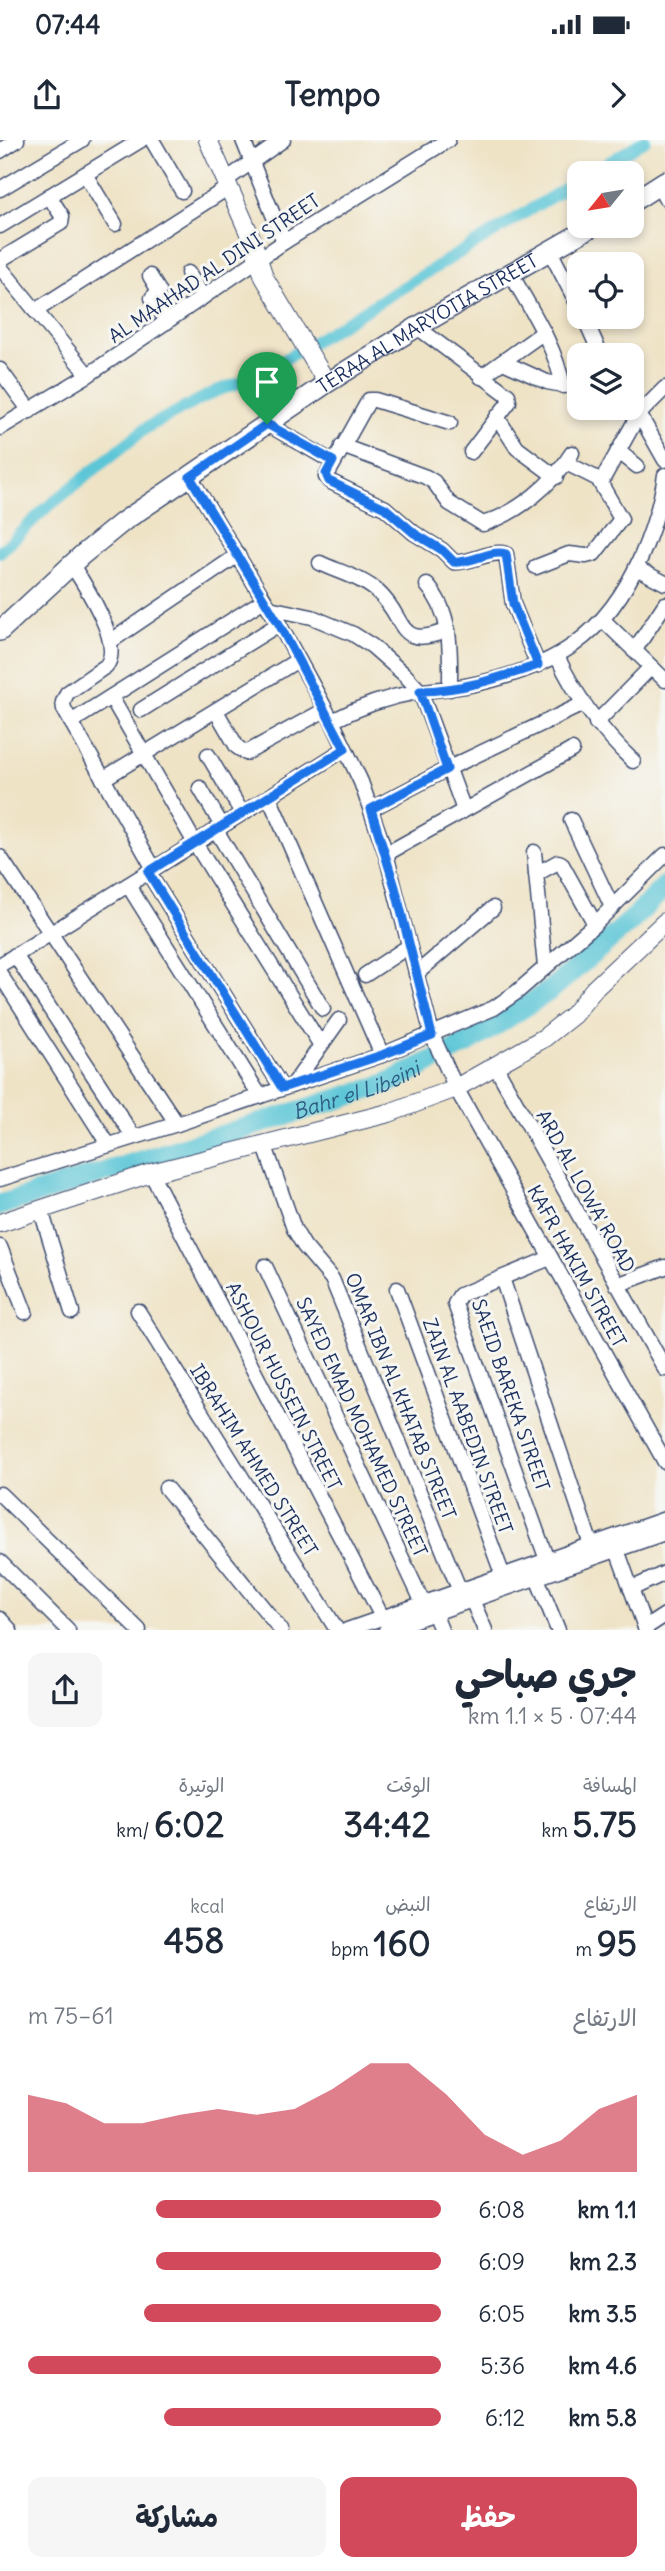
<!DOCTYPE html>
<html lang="ar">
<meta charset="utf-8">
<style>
:root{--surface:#fff;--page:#f6f6f7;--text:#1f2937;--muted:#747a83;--accent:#d1495b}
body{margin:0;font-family:Delius,"Playpen Sans Arabic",sans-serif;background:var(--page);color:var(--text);direction:rtl;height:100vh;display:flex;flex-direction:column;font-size:26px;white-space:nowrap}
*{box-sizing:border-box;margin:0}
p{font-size:23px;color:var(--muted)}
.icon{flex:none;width:38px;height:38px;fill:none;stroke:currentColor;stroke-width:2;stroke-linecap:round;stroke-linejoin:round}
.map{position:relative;height:1490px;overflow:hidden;direction:ltr}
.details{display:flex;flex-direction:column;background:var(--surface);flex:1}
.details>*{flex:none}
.needle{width:46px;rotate:240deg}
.controls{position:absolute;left:567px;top:21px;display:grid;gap:14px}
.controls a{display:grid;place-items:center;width:77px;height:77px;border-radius:14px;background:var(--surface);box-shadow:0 4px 10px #0003;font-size:35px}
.pin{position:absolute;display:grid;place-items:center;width:60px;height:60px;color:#fff;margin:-72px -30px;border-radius:50% 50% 50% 0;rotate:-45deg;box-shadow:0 0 7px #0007}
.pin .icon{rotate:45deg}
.round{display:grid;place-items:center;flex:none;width:74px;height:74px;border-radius:14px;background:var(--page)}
.headline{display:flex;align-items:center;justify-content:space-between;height:119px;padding:0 28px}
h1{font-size:38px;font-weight:700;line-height:52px}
.stats{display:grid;grid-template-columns:repeat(3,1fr);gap:10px;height:119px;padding:7px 28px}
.stats div{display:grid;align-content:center}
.stats b{font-size:35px;font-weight:700}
.stats small{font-size:19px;font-weight:400}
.stats p{font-size:19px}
.chart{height:196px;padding:14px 28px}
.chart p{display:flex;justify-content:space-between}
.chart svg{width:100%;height:126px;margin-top:7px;fill:var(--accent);opacity:.7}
.button{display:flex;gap:14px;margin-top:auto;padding:14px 28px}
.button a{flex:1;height:80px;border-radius:14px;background:var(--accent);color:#fff;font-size:28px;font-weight:700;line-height:80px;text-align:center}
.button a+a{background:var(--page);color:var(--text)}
ul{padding:0 28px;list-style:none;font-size:23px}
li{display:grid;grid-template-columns:112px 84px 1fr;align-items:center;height:52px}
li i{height:18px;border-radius:9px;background:var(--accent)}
.status{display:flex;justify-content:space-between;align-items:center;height:49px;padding:0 35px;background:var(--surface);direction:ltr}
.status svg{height:19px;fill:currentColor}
header{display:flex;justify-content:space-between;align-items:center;height:91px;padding:0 28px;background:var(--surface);font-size:32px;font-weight:700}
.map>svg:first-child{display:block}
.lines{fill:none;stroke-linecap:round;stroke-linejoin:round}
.canal{stroke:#5cc6d7;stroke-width:12}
.river{stroke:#5cc6d7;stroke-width:21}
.minor-casing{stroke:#3b4a6e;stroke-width:17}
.tertiary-casing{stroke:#3b4a6e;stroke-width:20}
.secondary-casing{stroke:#3b4a6e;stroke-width:22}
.minor{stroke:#fff;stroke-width:14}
.tertiary{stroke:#fff;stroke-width:18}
.secondary{stroke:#fff;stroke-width:19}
.route-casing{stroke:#fff;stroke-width:14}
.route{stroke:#1a73e8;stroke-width:9}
.labels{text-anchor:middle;stroke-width:6;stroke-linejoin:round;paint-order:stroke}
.street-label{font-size:19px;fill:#1b2f5e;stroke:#f6f6f2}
.water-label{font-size:21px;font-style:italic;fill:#2e5c82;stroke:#f6f6f2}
</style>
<div class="status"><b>07:44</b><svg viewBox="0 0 49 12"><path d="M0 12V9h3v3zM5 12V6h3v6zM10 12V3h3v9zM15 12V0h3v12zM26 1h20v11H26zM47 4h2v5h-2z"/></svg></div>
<header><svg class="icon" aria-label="forward" viewBox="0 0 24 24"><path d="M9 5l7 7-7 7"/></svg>Tempo<svg class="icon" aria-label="share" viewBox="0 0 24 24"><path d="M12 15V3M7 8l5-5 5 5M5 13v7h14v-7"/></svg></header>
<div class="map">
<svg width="665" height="1490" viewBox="0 0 665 1490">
<rect width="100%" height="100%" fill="#f6f6f2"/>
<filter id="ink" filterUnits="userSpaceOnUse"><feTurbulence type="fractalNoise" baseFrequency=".0143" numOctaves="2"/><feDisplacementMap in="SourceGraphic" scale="14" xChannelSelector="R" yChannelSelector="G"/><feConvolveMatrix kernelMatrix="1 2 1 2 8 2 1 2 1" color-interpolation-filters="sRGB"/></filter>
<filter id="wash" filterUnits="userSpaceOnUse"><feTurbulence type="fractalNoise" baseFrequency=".00686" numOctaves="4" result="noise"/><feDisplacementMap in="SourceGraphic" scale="28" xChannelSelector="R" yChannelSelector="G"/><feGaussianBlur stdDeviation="1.57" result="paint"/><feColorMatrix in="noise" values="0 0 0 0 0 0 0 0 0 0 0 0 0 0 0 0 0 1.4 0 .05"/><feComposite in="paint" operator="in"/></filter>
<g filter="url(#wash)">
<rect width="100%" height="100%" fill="#efe3c6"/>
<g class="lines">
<g class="canal">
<path d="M591,33l54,-33"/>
<path d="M0,412l44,-42 102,-82 70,-37 38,-13 325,-198"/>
</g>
<path class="river" id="s1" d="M0,1065l386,-121 82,-41 81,-52 83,-71 33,-34"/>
</g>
</g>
<g filter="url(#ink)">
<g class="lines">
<defs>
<g id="minor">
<path d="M152,0l30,51"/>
<path d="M243,0l41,102"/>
<path d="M0,11l17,-11"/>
<path d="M85,34l30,50"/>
<path d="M226,40l57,-40"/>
<path d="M659,45l6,13"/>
<path d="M0,49l82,-49"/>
<path d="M0,86l141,-86"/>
<path d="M550,111l29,56"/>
<path d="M0,120l61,-37 1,-7 -13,-20"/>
<path d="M0,127l88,108"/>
<path d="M188,133l15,24"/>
<path d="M511,134c20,36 44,71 52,112"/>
<path d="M150,136l9,15 -7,7 15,24"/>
<path d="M35,171l194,-124"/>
<path d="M584,177l17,38"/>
<path d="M417,187l91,68 1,7 -38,50"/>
<path d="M503,222l44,20 32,6"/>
<path d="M0,230l30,41"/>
<path d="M481,237l63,-45"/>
<path d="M632,265l7,9 26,46"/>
<path d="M497,277l20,31 39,29"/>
<path d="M450,283l-75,-23h-6l-43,77 3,4 56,27 29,25 28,17 12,12c17,2 36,-13 52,-8l7,50 25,61"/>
<path d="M267,284l66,38"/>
<path d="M0,288l88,-53 196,-133 164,-102"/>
<path d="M342,306l84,31 8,5 15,21 34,21c36,-12 69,-39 89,-71"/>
<path d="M618,311l19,15"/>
<path d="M190,337l89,147 53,97 29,61 25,72 46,181 24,53 209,374"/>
<path d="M601,342l38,-68 26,-26"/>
<path d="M320,423c19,9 43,15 58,29 30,27 17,59 70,38"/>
<path d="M72,425c13,20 52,80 34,101l-39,27 -4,9 1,7 90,160"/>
<path d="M536,427l33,-13 17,2 8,-2 27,-35 -23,-40 -32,-16"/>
<path d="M636,428l29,15"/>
<path d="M427,445c26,29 23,67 23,104"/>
<path d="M269,468l43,9 41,17 19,12 33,29 15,16 44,119"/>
<path d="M603,480l62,60"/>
<path d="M111,501l127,-86"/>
<path d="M634,511l31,-47"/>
<path d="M557,516c19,41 43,74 76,105"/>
<path d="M111,557l84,146 125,201"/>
<path d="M141,570l138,-86"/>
<path d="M216,571l21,36 9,6 79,-43"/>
<path d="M332,581c27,-14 55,-24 85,-29 17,-3 35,-3 53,-7 84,-17 136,-48 171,-128 11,-26 20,-53 24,-82"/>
<path d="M71,582l193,-122"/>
<path d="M596,583l55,-56"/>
<path d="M208,615l34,58"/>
<path d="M103,639l195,-119"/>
<path d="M200,648l22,38"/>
<path d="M269,657l113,258"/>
<path d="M371,669l76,-40 136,-65"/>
<path d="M571,680l41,87"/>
<path d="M216,690l107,179"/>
<path d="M534,712l11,115"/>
<path d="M386,714l186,-104"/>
<path d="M0,717l177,267"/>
<path d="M148,732l134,216"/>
<path d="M536,734l22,-12 3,1 34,61"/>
<path d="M128,745l132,211"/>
<path d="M15,815l118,181"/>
<path d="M0,825l345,-216"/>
<path d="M0,834l108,170"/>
<path d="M416,834l77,-66"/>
<path d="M365,835l44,-29"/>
<path d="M496,927l169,302"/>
<path d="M293,945l46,-65"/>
<path d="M265,1006l29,83 10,17 28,33 128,312"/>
<path d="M151,1033l231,444"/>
<path d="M0,1039l177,-55 205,-69 112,-47 23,-16 78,-68 70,-69"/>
<path d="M41,1070l31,102"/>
<path d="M0,1107l25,65"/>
<path d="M265,1126l158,337"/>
<path d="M502,1138l89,267"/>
<path d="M617,1145l48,-18"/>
<path d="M397,1149l106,287"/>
<path d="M138,1171l199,319"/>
<path d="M166,1348l115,142"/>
<path d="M0,1354l139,136"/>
<path d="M617,1410l29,80"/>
<path d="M547,1420l-92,-256 5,-9 90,-37"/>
<path d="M0,1422l68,68"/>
<path d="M537,1438l21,52"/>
<path d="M631,1449l34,-16"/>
<path d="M472,1460l13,30"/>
<path d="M434,1473l7,17"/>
<path d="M0,1479l10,11"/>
<path d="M645,1488l20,-13"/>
<path d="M347,1490l318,-111"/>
<path d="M386,1490l279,-97"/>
</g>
<g id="tertiary">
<path d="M208,0l44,100 12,37 63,106"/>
<path d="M0,1083l151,-50 238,-60 67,-25 88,-50 29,-23 22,-27 70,-66"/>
</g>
<g id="secondary">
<path d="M632,62l33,-21"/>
<path id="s2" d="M0,491l82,-76 42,-34 203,-138 90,-56 176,-101"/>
</g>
</defs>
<use href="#minor" class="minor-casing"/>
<use href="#tertiary" class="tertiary-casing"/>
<use href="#secondary" class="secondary-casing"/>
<use href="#minor" class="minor"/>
<use href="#tertiary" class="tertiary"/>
<use href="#secondary" class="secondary"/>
</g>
</g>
<g class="lines" filter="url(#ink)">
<defs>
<path id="route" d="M267,284l66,37 -7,13 3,7 56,27 29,25 28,17 12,12c17,2 36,-13 52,-8l7,50 25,61c-39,13 -77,26 -118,26l27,78 -76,40 24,78 37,148 -50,20 -100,33 -134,-216 197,-123 -66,-125 -89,-147z"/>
</defs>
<use href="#route" class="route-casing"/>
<use href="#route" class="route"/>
</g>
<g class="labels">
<g class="street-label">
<text transform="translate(214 128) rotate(-34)" y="7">AL MAAHAD AL DINI STREET</text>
<text dy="7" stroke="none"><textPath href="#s2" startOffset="528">TERAA AL MARYOTIA STREET</textPath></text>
<text transform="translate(586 1051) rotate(61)" y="7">ARD AL LOWA' ROAD</text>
<text transform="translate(577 1126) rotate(61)" y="7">KAFR HAKIM STREET</text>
<text transform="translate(284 1246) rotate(63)" y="7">ASHOUR HUSSEIN STREET</text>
<text transform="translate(511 1255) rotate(71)" y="7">SAEID BAREKA STREET</text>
<text transform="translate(401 1256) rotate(68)" y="7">OMAR IBN AL KHATAB STREET</text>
<text transform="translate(468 1286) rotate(70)" y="7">ZAIN AL AABEDIN STREET</text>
<text transform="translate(362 1287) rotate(65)" y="7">SAYED EMAD MOHAMED STREET</text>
<text transform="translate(254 1320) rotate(58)" y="7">IBRAHIM AHMED STREET</text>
</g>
<g class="water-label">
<text dy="7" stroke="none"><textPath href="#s1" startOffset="374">Bahr el Libeini</textPath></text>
</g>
</g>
</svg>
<div class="controls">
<a><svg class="needle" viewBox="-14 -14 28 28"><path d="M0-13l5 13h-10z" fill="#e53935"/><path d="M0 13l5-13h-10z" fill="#747a83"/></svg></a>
<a><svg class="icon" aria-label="locate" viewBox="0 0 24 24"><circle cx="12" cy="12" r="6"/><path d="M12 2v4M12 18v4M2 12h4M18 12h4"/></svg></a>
<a><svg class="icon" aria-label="layers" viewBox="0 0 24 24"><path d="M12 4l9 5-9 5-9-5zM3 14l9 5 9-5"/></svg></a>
</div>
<div class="pin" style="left:267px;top:284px;background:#1e9e55"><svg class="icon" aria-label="arrive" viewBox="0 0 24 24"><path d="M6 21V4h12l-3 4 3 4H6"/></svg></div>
</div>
<section class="details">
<div class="headline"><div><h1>جري صباحي</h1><p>07:44 · 5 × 1.1 km</p></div><a class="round"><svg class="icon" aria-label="share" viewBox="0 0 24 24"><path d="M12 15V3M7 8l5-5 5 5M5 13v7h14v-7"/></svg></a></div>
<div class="stats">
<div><p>المسافة</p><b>5.75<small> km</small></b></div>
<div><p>الوقت</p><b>34:42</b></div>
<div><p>الوتيرة</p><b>6:02<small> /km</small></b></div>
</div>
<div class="stats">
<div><p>الارتفاع</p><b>95<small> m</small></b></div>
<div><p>النبض</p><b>160<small> bpm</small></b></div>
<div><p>kcal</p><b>458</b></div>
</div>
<div class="chart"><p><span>الارتفاع</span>61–75 m</p>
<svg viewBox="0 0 160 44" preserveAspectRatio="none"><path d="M0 44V17L10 20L20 27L30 27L40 24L50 22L60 24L70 22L80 15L90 6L100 6L110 17L120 31L130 38L140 33L150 22L160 17V44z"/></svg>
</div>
<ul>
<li><b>1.1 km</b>6:08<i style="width:69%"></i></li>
<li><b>2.3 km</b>6:09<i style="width:69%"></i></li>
<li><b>3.5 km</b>6:05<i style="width:72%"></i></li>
<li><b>4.6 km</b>5:36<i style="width:100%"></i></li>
<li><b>5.8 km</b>6:12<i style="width:67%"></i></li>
</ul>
<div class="button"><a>حفظ</a><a>مشاركة</a></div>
</section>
